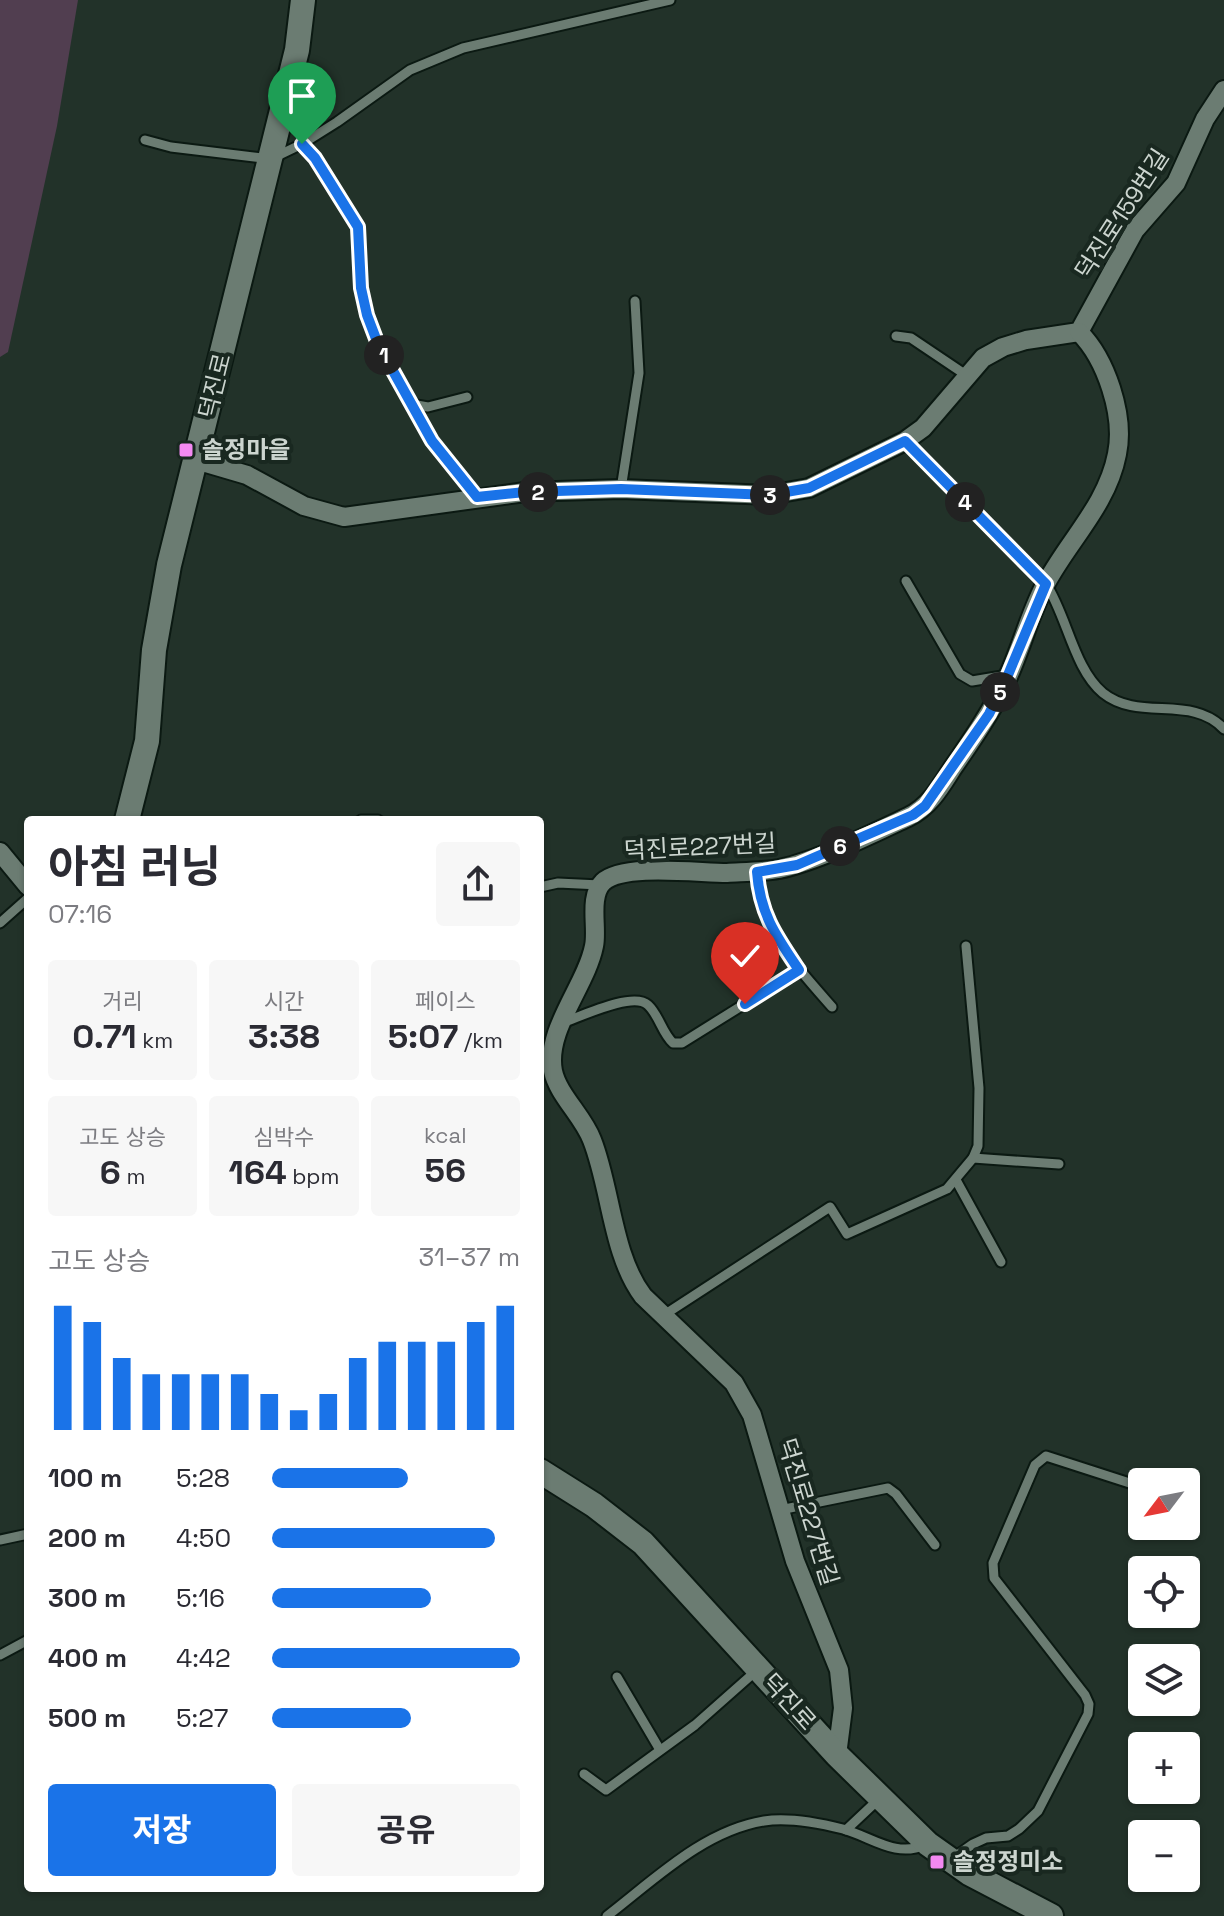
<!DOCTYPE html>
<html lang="ko">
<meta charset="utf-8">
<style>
:root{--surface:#fff;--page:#f7f7f7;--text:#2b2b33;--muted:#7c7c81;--accent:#1a73e8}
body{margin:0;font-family:"Space Grotesk","Noto Sans KR",sans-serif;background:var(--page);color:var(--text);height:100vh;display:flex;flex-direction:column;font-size:30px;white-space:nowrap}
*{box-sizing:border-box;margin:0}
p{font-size:26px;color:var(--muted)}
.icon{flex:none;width:44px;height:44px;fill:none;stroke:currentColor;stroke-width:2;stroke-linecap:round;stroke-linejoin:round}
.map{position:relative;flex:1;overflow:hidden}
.details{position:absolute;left:24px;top:816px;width:520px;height:1076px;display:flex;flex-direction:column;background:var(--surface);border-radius:8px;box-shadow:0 2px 6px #0004}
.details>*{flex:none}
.needle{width:52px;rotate:238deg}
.controls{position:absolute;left:1128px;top:1468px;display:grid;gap:16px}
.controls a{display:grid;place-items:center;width:72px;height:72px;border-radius:8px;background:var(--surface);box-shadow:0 2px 6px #0004;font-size:40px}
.pin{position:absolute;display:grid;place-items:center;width:68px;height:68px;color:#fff;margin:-82px -34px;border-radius:50% 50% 50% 0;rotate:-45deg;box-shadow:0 0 8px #0007}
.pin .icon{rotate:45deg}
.km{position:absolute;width:40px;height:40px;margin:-20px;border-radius:50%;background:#222;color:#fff;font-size:22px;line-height:40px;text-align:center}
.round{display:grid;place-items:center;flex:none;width:84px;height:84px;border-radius:8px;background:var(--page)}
.headline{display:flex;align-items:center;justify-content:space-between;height:136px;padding:0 24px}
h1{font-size:44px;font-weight:700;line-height:60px}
.stats{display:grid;grid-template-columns:repeat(3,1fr);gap:12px;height:136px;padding:8px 24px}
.stats div{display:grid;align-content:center;border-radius:8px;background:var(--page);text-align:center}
.stats b{font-size:34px;font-weight:700}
.stats small{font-size:22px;font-weight:400}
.stats p{font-size:22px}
.chart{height:224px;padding:16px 24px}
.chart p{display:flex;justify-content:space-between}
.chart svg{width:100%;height:144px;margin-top:8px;stroke:var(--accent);stroke-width:6}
.cta{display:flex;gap:16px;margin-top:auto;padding:16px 24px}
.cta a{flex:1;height:92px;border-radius:8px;background:var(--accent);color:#fff;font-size:32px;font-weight:700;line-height:92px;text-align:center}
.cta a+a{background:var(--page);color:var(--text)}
ul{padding:0 24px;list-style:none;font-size:26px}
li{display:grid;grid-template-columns:128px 96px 1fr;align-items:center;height:60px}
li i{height:20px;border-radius:10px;background:var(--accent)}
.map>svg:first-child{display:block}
.green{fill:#513e50}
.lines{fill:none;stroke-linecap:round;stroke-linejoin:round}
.lane-casing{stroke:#0b1912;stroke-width:13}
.street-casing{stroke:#0b1912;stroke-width:22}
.secondary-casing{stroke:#0b1912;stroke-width:28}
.lane{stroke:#6b7c72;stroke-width:9}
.street{stroke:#6b7c72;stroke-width:18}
.secondary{stroke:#6b7c72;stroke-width:24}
.route-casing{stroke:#fff;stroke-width:16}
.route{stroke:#1a73e8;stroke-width:10}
.poi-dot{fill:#f389f1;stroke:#192820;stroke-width:3}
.labels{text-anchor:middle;stroke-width:8;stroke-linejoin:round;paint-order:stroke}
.street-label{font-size:24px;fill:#ccd5cf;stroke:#192820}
.poi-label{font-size:24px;font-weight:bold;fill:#ccd5cf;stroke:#192820;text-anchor:start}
</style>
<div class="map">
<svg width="1224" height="1916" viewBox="0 0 1224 1916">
<rect width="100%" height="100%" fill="#223229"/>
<path class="green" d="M0,0h78l-21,126 -49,226 -8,5z"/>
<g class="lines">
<defs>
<g id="lane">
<path d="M145,140l26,7 100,12 31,-15 35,-22 73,-52 53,-22 207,-48"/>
<path d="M302,144l13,14 43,69 3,61 6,27 11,29 54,97 45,56"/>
<path d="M896,336l15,2 55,37"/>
<path d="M411,404l17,3 39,-10"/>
<path d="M905,441l141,143c21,32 28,85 57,109 36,29 89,1 121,36"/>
<path d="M621,489l18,-116 -4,-72"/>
<path d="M906,581l54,93 12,7 36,-6"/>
<path d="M361,820h17"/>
<path d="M757,872c4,57 39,94 75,135"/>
<path d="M540,887l18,-4 42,2"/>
<path d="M0,923l28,-25"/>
<path d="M562,1023c18,-6 71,-32 86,-18 11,10 14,28 25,38h9l117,-73"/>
<path d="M973,1158l86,6"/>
<path d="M956,1180l45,82"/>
<path d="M664,1315l166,-108 17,27 100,-45 26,-31 5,-12 1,-58 -13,-142"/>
<path d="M780,1510l108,-22 8,6 39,51"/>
<path d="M0,1540l28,-6"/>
<path d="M0,1655l28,-15"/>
<path d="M617,1677l43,73"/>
<path d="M584,1774l22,16 89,-65 61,-54"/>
<path d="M846,1830l34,-32"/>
<path d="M953,1858l20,-14 13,-6 22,-2 11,-7 19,-18 50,-97 1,-10 -4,-9 -91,-117 -1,-15 42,-98 11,-9 96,31"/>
<path d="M607,1916c47,-36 96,-85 157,-95 25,-4 55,2 79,8 29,8 52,29 82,16"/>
</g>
<g id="street">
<path d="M196,460l51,15 57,31 40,11 181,-25 96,-3 148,6 40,-7 96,-47 18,-13 60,-70 20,-11 23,-7 53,-8 56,-102 41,-47 29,-64 19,-29"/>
<path d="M0,852l28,34"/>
<path d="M837,1755l6,-47 -4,-38 -44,-109 -43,-146 -18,-32 -91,-87c-31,-41 -32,-108 -51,-156 -9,-24 -34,-45 -39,-69 -8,-41 33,-85 41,-125 4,-18 -6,-49 9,-64 20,-19 95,-9 124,-9 17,-1 35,-1 52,-4 38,-8 93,-35 129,-52 21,-10 32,-29 44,-48 20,-29 40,-58 55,-90 14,-30 22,-63 37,-92 23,-45 63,-81 73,-133 8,-39 -11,-95 -38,-122"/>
</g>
<g id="secondary">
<path d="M127,820l20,-79 7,-91 15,-85 128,-515 6,-50"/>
<path d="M540,1471l54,34 49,38 194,212 91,89 41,29 82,43"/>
</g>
</defs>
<use href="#lane" class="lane-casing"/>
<use href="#street" class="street-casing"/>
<use href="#secondary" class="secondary-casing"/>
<use href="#lane" class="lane"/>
<use href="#street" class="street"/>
<use href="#secondary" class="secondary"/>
</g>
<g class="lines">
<defs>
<path id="route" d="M302,144l13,14 43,69 3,61 6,27 11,29 54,97 45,56 48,-5 96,-3 148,6 40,-7 96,-47 141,143 -38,91 -19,39 -64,92 -12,9 -116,50 -40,7c3,42 19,64 42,98l-54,34"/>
</defs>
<use href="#route" class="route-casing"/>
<use href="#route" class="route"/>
</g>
<g class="poi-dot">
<rect x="178" y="442" width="16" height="16" rx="4"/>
<rect x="929" y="1854" width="16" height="16" rx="4"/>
</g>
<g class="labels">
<g class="street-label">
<text transform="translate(1122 214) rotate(-57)" y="8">덕진로159번길</text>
<text transform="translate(215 386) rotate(-76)" y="8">덕진로</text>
<text transform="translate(700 847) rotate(-3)" y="8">덕진로227번길</text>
<text transform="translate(808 1512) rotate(73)" y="8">덕진로227번길</text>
<text transform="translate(789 1702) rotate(48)" y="8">덕진로</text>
</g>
<g class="poi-label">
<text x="202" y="458">솔정마을</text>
<text x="953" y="1870">솔정정미소</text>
</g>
</g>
</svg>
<div class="controls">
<a><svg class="needle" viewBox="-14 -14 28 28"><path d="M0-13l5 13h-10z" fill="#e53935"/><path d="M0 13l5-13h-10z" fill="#7c7c81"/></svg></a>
<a><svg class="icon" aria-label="locate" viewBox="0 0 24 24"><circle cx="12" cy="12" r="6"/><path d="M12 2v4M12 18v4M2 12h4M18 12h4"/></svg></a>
<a><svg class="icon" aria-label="layers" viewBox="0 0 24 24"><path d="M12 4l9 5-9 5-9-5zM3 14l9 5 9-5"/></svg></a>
<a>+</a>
<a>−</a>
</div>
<div class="pin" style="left:302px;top:144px;background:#1e9e55"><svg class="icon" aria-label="arrive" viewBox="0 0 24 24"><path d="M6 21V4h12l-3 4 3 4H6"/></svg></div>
<div class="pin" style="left:745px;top:1004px;background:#d93025"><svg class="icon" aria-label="check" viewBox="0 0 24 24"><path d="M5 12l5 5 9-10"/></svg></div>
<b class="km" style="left:384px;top:355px">1</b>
<b class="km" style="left:538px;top:492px">2</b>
<b class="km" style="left:770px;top:495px">3</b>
<b class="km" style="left:965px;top:502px">4</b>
<b class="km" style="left:1000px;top:692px">5</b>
<b class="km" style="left:840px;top:846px">6</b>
<section class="details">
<div class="headline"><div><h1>아침 러닝</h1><p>07:16</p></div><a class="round"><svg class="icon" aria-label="share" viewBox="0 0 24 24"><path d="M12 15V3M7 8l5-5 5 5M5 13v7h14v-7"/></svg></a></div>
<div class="stats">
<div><p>거리</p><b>0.71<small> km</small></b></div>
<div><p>시간</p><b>3:38</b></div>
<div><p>페이스</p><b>5:07<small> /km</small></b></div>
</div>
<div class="stats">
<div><p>고도 상승</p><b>6<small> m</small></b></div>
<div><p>심박수</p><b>164<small> bpm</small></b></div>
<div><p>kcal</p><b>56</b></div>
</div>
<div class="chart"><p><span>고도 상승</span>31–37 m</p>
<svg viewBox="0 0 160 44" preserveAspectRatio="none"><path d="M5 44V6M15 44V11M25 44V22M35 44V27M45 44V27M55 44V27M65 44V27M75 44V33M85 44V38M95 44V33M105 44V22M115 44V17M125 44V17M135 44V17M145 44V11M155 44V6"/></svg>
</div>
<ul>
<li><b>100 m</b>5:28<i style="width:55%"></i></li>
<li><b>200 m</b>4:50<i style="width:90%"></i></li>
<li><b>300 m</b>5:16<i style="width:64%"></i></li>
<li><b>400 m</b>4:42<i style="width:100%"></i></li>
<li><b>500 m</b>5:27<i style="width:56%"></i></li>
</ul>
<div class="cta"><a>저장</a><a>공유</a></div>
</section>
</div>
